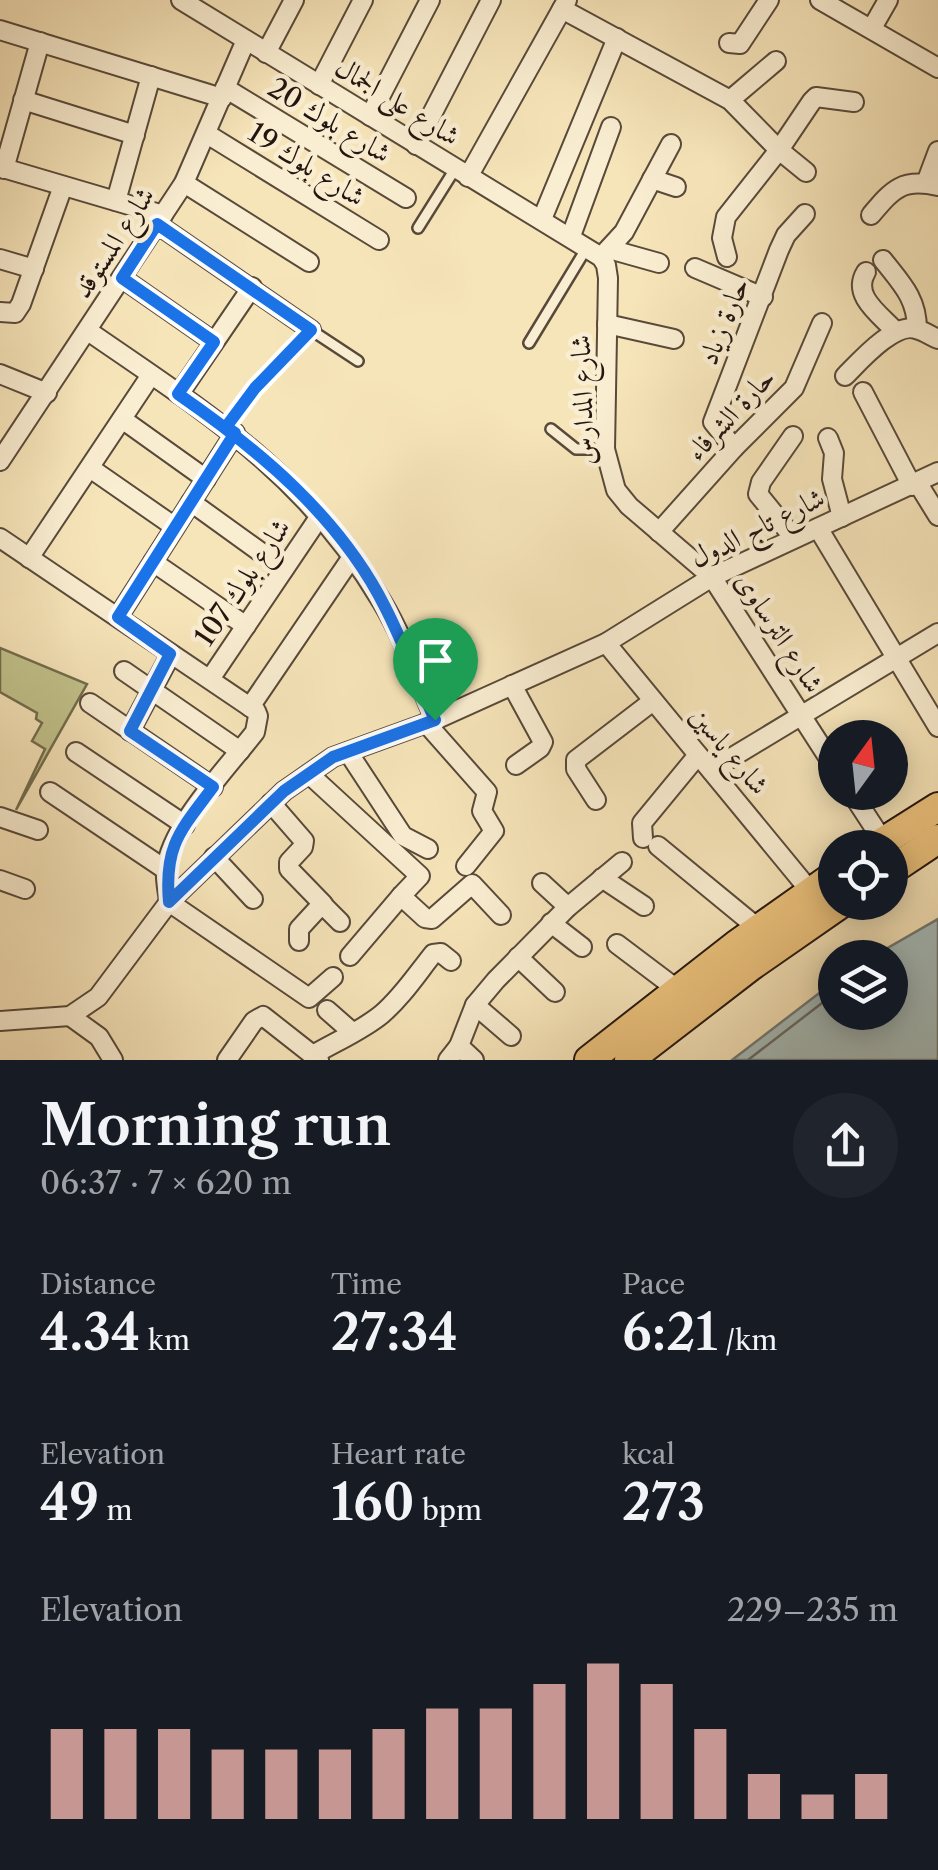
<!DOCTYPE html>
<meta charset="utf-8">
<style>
:root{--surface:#171b24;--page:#20242c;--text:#f1f3f6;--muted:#9ea1a6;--accent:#c59692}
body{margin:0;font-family:"Libre Caslon Text",Amiri,serif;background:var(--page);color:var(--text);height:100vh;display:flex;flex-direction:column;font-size:38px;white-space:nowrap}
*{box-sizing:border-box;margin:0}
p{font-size:32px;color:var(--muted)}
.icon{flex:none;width:55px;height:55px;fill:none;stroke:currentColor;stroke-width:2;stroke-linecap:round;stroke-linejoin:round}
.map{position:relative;height:1060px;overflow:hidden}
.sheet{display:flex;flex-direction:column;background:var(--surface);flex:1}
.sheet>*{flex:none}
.needle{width:65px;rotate:15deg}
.tools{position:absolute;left:818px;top:720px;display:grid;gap:20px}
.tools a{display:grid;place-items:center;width:90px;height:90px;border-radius:50%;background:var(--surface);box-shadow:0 5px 25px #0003;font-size:50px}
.pin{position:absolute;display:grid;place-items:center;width:85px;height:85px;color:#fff;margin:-102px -42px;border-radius:50% 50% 50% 0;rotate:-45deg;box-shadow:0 0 10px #0007}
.pin .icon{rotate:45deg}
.round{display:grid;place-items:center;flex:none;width:105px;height:105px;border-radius:52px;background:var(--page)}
.overview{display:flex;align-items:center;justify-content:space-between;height:170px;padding:0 40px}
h1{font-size:55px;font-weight:600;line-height:75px}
.stats{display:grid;grid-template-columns:repeat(3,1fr);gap:15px;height:170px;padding:10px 40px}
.stats div{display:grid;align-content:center}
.stats b{font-size:50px;font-weight:600}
.stats small{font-size:28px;font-weight:400}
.stats p{font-size:28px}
.chart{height:280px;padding:20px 40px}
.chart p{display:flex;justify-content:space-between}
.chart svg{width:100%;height:180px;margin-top:10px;stroke:var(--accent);stroke-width:6}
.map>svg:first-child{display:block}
.green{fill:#c2c38c;stroke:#726c4e;stroke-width:2.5}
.water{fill:#a4bcbc;stroke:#707977;stroke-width:2.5}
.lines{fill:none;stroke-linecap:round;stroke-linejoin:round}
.shore{stroke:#646866;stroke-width:2.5}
.service-casing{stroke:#58493a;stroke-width:14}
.minor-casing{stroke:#58493a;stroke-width:22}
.primary-casing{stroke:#23150f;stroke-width:32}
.service{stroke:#faeed2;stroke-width:9}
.minor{stroke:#faeed2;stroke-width:18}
.primary{stroke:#ecc27d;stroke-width:28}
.route-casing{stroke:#fff;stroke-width:20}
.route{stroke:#1a73e8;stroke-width:12}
.labels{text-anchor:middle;stroke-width:9;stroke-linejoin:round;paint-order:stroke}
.street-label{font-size:28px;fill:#23150f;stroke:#faeed2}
</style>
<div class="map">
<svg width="938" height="1060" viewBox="0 0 938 1060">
<rect width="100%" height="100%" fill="#f7e5ba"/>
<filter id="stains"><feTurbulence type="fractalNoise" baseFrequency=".002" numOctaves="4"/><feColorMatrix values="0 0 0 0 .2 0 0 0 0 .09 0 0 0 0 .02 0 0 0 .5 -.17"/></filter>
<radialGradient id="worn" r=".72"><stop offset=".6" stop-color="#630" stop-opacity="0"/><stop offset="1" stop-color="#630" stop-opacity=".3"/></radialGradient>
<path class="green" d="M0,648l87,36 -71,126 29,-61 -13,-8 10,-18 -6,-4 1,-6 -37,-21z"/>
<path class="water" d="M938,919v141h-206l103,-79v31h55v-54l-18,-1z"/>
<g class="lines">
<path class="shore" d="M748,1060l87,-67"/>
<defs>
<g id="service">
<path d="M418,228l37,-59"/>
<path d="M529,343l57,-94"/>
<path d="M226,427l29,-40 56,-57 47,31"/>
<path d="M551,429l25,20h29"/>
</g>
<g id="minor">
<path d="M181,0l420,257 5,8 2,13 -3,171 11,41 13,16 83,71 123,191"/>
<path d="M820,0l118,68"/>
<path d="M562,9l168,91 49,50 27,22"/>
<path d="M872,28l16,-28"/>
<path d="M0,30l222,68"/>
<path d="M729,43l11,1 29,-44"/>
<path d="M266,53l28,-53"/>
<path d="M319,85l44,-85"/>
<path d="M225,88l181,110"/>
<path d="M23,100l112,35"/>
<path d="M730,100l46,-39"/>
<path d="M370,116l60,-116"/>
<path d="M207,134l172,106"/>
<path d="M416,145l75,-145"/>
<path d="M0,167l163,48"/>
<path d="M4,169l36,-127"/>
<path d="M468,177l99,-177"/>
<path d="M652,179l24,8"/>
<path d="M184,183l125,79"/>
<path d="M926,183l12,-32"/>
<path d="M116,201l35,-125"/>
<path d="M871,215c22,-26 31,-37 67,-29"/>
<path d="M542,219l75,-181"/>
<path d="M157,224l154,106"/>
<path d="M571,236l40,-109"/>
<path d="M609,249l50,14"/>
<path d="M601,257l23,-25 47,-88"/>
<path d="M727,257l-5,-19 4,-21 53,-67 33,-49 4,-4 38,5"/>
<path d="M0,259l34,10"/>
<path d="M883,260c18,23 34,38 34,69"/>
<path d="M695,268l68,29"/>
<path d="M866,272c-15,24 15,43 30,60"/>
<path d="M122,278l92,64"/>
<path d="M0,312l15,1 6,-9 42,-118"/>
<path d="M607,324l67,15"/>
<path d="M88,331c119,82 217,142 294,271 22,36 36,79 53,118"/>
<path d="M0,374l47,19"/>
<path d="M845,376c15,-15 49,-54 71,-47 8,2 15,7 22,10"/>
<path d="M863,392l49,94"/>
<path d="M179,394l73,-107"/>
<path d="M122,419l84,60"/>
<path d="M793,436l-32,46 -3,12 35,43"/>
<path d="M828,438l6,15 -2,26 10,38"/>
<path d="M734,448l-21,-26 66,-172 7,-15 19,-21"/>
<path d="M0,461l184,-278 62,-143"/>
<path d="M90,468l85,59"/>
<path d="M917,482l21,34"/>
<path d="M191,502l93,67"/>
<path d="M818,528l120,199"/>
<path d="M659,532l75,-84 60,-60 28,-65"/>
<path d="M0,538l256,173 2,5 -3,16c-27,35 -85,95 -89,138 -1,10 2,22 3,32l140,96 24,-21"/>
<path d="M29,558l122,-183"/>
<path d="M153,562l93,64"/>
<path d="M118,617l117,-184"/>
<path d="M606,643l205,249"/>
<path d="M124,671l116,80"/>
<path d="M210,679l110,-163"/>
<path d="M512,685l31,57 -3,6 -24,17"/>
<path d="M90,703l123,84"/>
<path d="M250,707l102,-150"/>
<path d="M426,723l61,69 -5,19 12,20 -28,35"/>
<path d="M130,731l41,-77"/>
<path d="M76,752l109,73"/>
<path d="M348,752l55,84 25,13"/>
<path d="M711,770l227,-137"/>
<path d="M309,774l111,102 -19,20 24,22 7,1 40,-35 29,31"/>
<path d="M50,792l116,78"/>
<path d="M851,792l32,49"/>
<path d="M596,800l-20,-31v-9l77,-59"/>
<path d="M271,803l33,38 -1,6 -14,15v7l34,35"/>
<path d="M0,817l38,13"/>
<path d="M643,838l-1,-15 56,-68"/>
<path d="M658,846l101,83"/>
<path d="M214,857l39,42"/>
<path d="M602,878l42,28"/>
<path d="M0,880l25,9"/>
<path d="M542,883l26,24"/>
<path d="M551,923l31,24"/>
<path d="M299,941v-12l23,-25 18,18"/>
<path d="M617,944l61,46"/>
<path d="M350,956l51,-60"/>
<path d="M518,957l37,35"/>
<path d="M475,1005l36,31"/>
<path d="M327,1010l25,22"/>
<path d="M70,1016l29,21 14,23"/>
<path d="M0,1021l70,-5 28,-19 71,-95 115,-111 49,-34 102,-37 171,-77 106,-66 226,-105"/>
<path d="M459,1046l15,14"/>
<path d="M313,1055c22,-13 50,-25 69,-41 20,-17 35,-40 51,-60l8,-1 10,8"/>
<path d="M227,1060l27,-39 9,-5 56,44"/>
<path d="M448,1060l11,-14 16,-41 21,-25 72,-73 54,-45"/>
</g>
<g id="primary">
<path d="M873,848l65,-41"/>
<path d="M890,871l48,-32"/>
<path d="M589,1060l147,-115 99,-70"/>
<path d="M629,1060l122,-94 92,-64"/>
</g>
</defs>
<use href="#service" class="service-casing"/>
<use href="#minor" class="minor-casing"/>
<use href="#primary" class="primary-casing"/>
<use href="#service" class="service"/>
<use href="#minor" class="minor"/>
<use href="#primary" class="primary"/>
</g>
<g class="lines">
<defs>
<path id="route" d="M435,720c-17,-37 -31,-76 -50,-113 -45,-90 -126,-157 -207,-213l36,-52 -92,-64 35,-54 154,106 -56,58 -29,39 9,6 -117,184 52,37 -40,77 83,56c-32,43 -49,58 -44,115l115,-111 49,-34 102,-37"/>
</defs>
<use href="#route" class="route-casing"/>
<use href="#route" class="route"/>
</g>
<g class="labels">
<g class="street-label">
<text transform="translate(398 101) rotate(32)" y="10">شارع على الجمال</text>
<text transform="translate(330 120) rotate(31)" y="10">شارع بلوك 20</text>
<text transform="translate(307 164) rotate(32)" y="10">شارع بلوك 19</text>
<text transform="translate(113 242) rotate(-57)" y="10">شارع المستوقد</text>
<text transform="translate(723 321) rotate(-68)" y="10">حارة زياد</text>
<text transform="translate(582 400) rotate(-92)" y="10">شارع المدارس</text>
<text transform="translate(730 414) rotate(-47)" y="10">حارة الشرفاء</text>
<text transform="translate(757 527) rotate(-26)" y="10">شارع تاج الدول</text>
<text transform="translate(242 582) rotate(-56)" y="10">شارع بلوك 107</text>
<text transform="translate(780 632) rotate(57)" y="10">شارع الترساوى</text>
<text transform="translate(730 750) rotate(50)" y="10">شارع ياسين</text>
</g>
</g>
<rect width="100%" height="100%" filter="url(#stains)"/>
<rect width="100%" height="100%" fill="url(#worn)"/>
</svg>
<div class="tools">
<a><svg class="needle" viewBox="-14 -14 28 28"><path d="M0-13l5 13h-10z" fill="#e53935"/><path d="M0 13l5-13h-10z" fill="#9ea1a6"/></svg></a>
<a><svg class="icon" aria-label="locate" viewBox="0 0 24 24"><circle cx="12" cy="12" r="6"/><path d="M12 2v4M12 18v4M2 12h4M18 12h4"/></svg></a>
<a><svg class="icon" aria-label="layers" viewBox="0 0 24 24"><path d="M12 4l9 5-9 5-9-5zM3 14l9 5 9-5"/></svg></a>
</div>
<div class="pin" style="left:435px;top:720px;background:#1e9e55"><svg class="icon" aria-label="arrive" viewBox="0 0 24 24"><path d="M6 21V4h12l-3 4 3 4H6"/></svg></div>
</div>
<section class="sheet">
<div class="overview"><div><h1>Morning run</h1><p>06:37 · 7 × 620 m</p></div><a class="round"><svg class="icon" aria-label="share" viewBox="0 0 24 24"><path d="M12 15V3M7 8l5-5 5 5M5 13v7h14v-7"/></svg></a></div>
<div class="stats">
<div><p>Distance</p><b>4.34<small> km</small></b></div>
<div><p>Time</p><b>27:34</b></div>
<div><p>Pace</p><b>6:21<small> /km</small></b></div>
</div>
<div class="stats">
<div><p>Elevation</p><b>49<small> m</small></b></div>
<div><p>Heart rate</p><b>160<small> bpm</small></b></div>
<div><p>kcal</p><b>273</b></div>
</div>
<div class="chart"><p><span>Elevation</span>229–235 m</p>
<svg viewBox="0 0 160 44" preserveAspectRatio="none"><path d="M5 44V22M15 44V22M25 44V22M35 44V27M45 44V27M55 44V27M65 44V22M75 44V17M85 44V17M95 44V11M105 44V6M115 44V11M125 44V22M135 44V33M145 44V38M155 44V33"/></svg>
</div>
</section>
